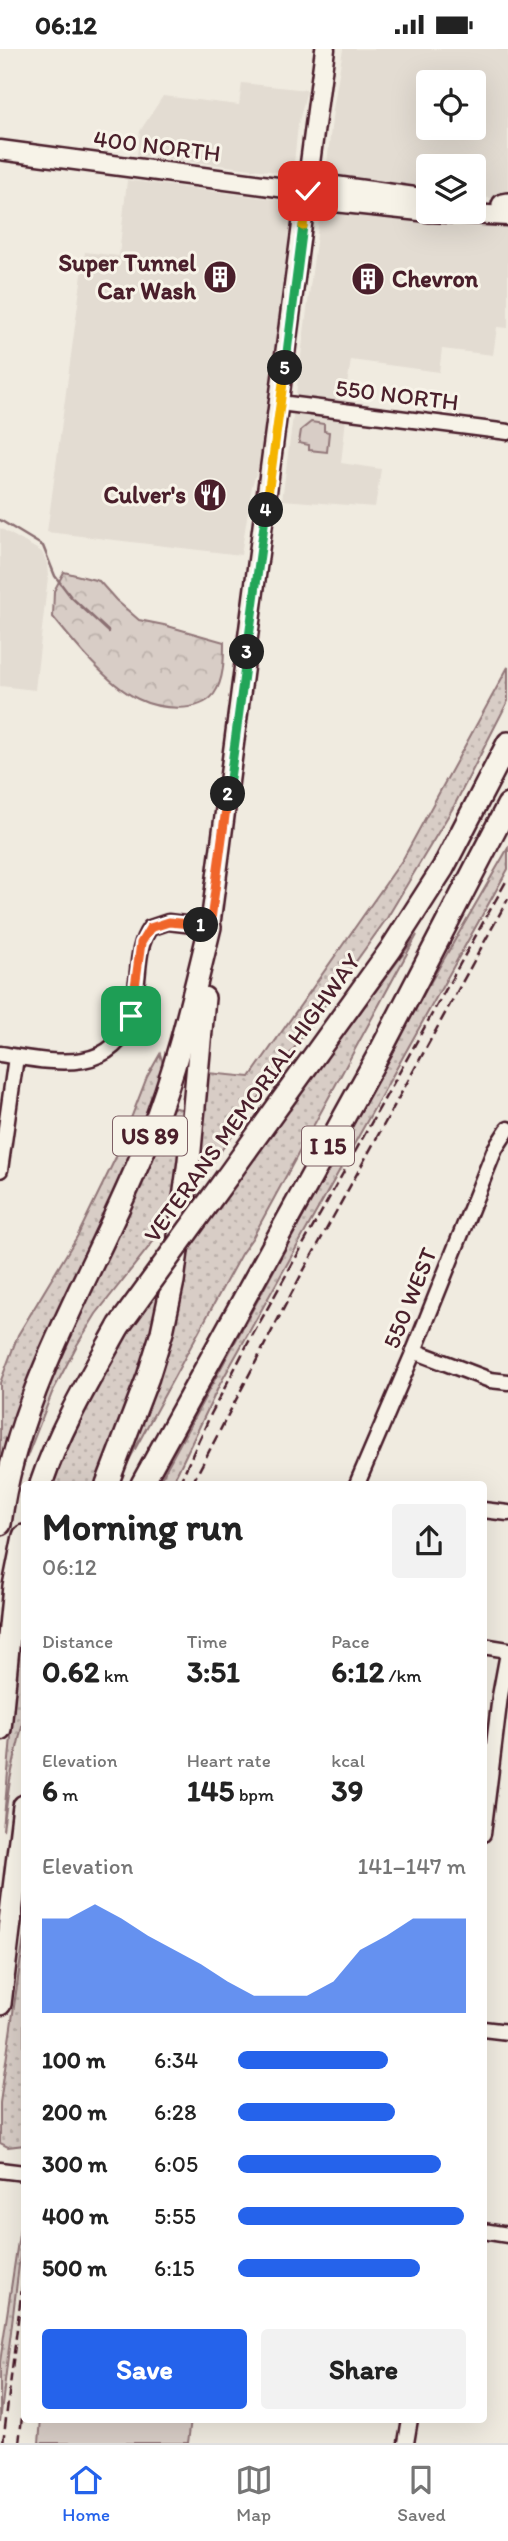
<!DOCTYPE html>
<meta charset="utf-8">
<style>
:root{--surface:#fff;--page:#f2f2f2;--text:#222;--muted:#767676;--line:#e0e0e0;--accent:#2563eb}
body{margin:0;font-family:Itim,sans-serif;background:var(--page);color:var(--text);height:100vh;display:flex;flex-direction:column;font-size:26px;white-space:nowrap}
*{box-sizing:border-box;margin:0}
p{font-size:23px;color:var(--muted)}
.icon{flex:none;width:38px;height:38px;fill:none;stroke:currentColor;stroke-width:2;stroke-linecap:round;stroke-linejoin:round}
.map{position:relative;flex:1;overflow:hidden}
.panel{position:absolute;left:21px;top:1432px;width:466px;height:942px;display:flex;flex-direction:column;background:var(--surface);border-radius:7px;box-shadow:0 7px 28px #0002}
.panel>*{flex:none}
.buttons{position:absolute;left:416px;top:21px;display:grid;gap:14px}
.buttons a{display:grid;place-items:center;width:70px;height:70px;border-radius:7px;background:var(--surface);box-shadow:0 7px 28px #0002;font-size:35px}
.pin{position:absolute;display:grid;place-items:center;width:60px;height:60px;color:#fff;margin:-30px;border-radius:14px;box-shadow:0 4px 10px #0006}
.km{position:absolute;width:35px;height:35px;margin:-18px;border-radius:50%;background:#222;color:#fff;font-size:19px;line-height:35px;text-align:center}
.round{display:grid;place-items:center;flex:none;width:74px;height:74px;border-radius:7px;background:var(--page)}
.summary{display:flex;align-items:center;justify-content:space-between;height:119px;padding:0 21px}
h1{font-size:38px;font-weight:700;line-height:52px}
.figures{display:grid;grid-template-columns:repeat(3,1fr);gap:10px;height:119px;padding:7px 21px}
.figures div{display:grid;align-content:center}
.figures b{font-size:30px;font-weight:700}
.figures small{font-size:19px;font-weight:400}
.figures p{font-size:19px}
.chart{height:196px;padding:14px 21px}
.chart p{display:flex;justify-content:space-between}
.chart svg{width:100%;height:126px;margin-top:7px;fill:var(--accent);opacity:.7}
.cta{display:flex;gap:14px;margin-top:auto;padding:14px 21px}
.cta a{flex:1;height:80px;border-radius:7px;background:var(--accent);color:#fff;font-size:28px;font-weight:700;line-height:80px;text-align:center}
.cta a+a{background:var(--page);color:var(--text)}
ul{padding:0 21px;list-style:none;font-size:23px}
li{display:grid;grid-template-columns:112px 84px 1fr;align-items:center;height:52px}
li i{height:18px;border-radius:9px;background:var(--accent)}
.status{display:flex;justify-content:space-between;align-items:center;height:49px;padding:0 35px;background:var(--surface);direction:ltr}
.status svg{height:19px;fill:currentColor}
.dock{display:flex;justify-content:space-around;align-items:center;height:98px;border-top:2px solid var(--line);background:var(--surface);font-size:19px;color:var(--muted)}
.dock a{display:grid;justify-items:center;gap:4px}
.dock .active{color:var(--accent)}
.map>svg:first-child{display:block}
.built{fill:#e3dcd2;fill-rule:evenodd}
.grass{fill:url(#grass-dots);stroke:#917678;stroke-width:2}
.forest{fill:url(#forest-crowns);stroke:#917678;stroke-width:2}
.park{fill:#d8cdc6;stroke:#917678;stroke-width:2}
.lines{fill:none;stroke-linecap:round;stroke-linejoin:round}
.stream{stroke:#8b6f72;stroke-width:2.5}
.minor-casing{stroke:#4a1f2b;stroke-width:19}
.major-casing{stroke:#4a1f2b;stroke-width:23}
.highway-casing{stroke:#4a1f2b;stroke-width:26}
.minor{stroke:#f7f3e8;stroke-width:14}
.major{stroke:#f7f3e8;stroke-width:18}
.highway{stroke:#f7f3e8;stroke-width:21}
.rail{stroke:#4a1f2b;stroke-width:2.5;stroke-dasharray:10 5;stroke-linecap:butt}
.highway-bridge-casing{stroke:#4a1f2b;stroke-width:26;stroke-linecap:butt}
.highway-bridge{stroke:#f7f3e8;stroke-width:21}
.split-1-casing{stroke:#fff;stroke-width:14}
.split-2-casing{stroke:#fff;stroke-width:14}
.split-3-casing{stroke:#fff;stroke-width:14}
.split-4-casing{stroke:#fff;stroke-width:14}
.split-5-casing{stroke:#fff;stroke-width:14}
.split-6-casing{stroke:#fff;stroke-width:14}
.split-7-casing{stroke:#fff;stroke-width:14}
.split-1{stroke:#f0652b;stroke-width:9}
.split-2{stroke:#f0652b;stroke-width:9}
.split-3{stroke:#22a559;stroke-width:9}
.split-4{stroke:#22a559;stroke-width:9}
.split-5{stroke:#f5b400;stroke-width:9}
.split-6{stroke:#22a559;stroke-width:9}
.split-7{stroke:#f5b400;stroke-width:9}
.labels{text-anchor:middle;stroke-width:6;stroke-linejoin:round;paint-order:stroke}
.shield{fill:#f7f3e8;stroke:#7e5f64;stroke-width:2}
.shield-label{font-size:23px;font-weight:bold;fill:#4a1f2b}
.street-label{font-size:24px;fill:#4a1f2b;stroke:#f7f3e8}
.poi-label{font-size:24px;font-weight:bold;fill:#4a1f2b;stroke:#f7f3e8;text-anchor:end}
</style>
<div class="status"><b>06:12</b><svg viewBox="0 0 49 12"><path d="M0 12V9h3v3zM5 12V6h3v6zM10 12V3h3v9zM15 12V0h3v12zM26 1h20v11H26zM47 4h2v5h-2z"/></svg></div>
<div class="map">
<svg width="508" height="2394" viewBox="0 0 508 2394">
<defs>
<pattern id="grass-dots" width="8" height="8" patternUnits="userSpaceOnUse" patternTransform="scale(1.75)"><rect width="8" height="8" fill="#d8cdc6"/><path d="M2 2h.1M6 6h.1" fill="none" stroke="#bbb0aa" stroke-width="1.8" stroke-linecap="round"/></pattern>
<pattern id="forest-crowns" width="20" height="18" patternUnits="userSpaceOnUse" patternTransform="scale(1.75)"><rect width="20" height="18" fill="#d8cdc6"/><path d="M2 6a3 3 0 1 1 6 0M12 15a3 3 0 1 1 6 0" fill="none" stroke="#bbb0aa"/></pattern>
</defs>
<rect width="100%" height="100%" fill="#f0ebe0"/>
<filter id="ink" filterUnits="userSpaceOnUse"><feTurbulence type="fractalNoise" baseFrequency=".0143" numOctaves="2"/><feDisplacementMap in="SourceGraphic" scale="14" xChannelSelector="R" yChannelSelector="G"/><feConvolveMatrix kernelMatrix="1 2 1 2 8 2 1 2 1" color-interpolation-filters="sRGB"/></filter>
<g filter="url(#ink)">
<g class="built">
<path d="M343,0h165v150l-34,-2v-31h-45v26l-31,-9 -59,-8 -8,-4 -4,-7 6,-54zM429,33h45v46h-45z"/>
<path d="M242,34l65,7 -9,35 -4,38 -6,7 -11,2 -140,-17 3,-24 23,-35 76,9z"/>
<path d="M127,131l154,20 7,4 4,8 -32,250 -8,24 -11,69 -194,-23 38,-280 34,4z"/>
<path d="M326,161l77,8 105,3v107l-11,-1 -4,28 -51,-6 -3,23 -88,-12 -7,44 2,14 -5,45 40,6 -6,38 -93,-7 37,-281 2,-6z"/>
<path d="M0,479l42,24 5,11 1,14 -13,113 -35,-4z"/>
</g>
<g class="grass">
<path d="M508,618v34l-54,105 -67,112 -194,272 15,-117 42,4 153,-218z"/>
<path d="M508,799v21l-288,515 -48,100h-14l268,-494z"/>
<path d="M417,886l-164,302 -12,17 -119,219 62,-221z"/>
<path d="M160,1005l4,13 -12,41 -147,355 -5,2v-82l18,-48 60,-100 38,-78 31,-80z"/>
<path d="M170,1058l17,3 -13,105 -78,99 -19,31 -25,48 -33,84 26,-87z"/>
<path d="M166,1228l-20,80 -50,127h-43c24,-76 67,-142 113,-207z"/>
<path d="M24,1554v114l-14,63 -7,50 17,-199z"/>
<path d="M24,1888v208l-16,2 -8,-4v-40z"/>
<path d="M24,2152v23l-24,198v-60z"/>
</g>
<path class="forest" d="M64,523l35,9 17,19 23,20 25,5 60,17c0,17 0,38 -10,52 -15,20 -56,15 -76,5 -30,-14 -64,-56 -85,-82l1,-26z"/>
<g class="park">
<path d="M311,373l13,2v7l5,1 -2,20 -18,-2v-5l-10,-2 2,-13z"/>
<path d="M41,2370h150l-3,24h-149z"/>
</g>
<g class="lines">
<path class="stream" d="M0,471l43,26 12,30 16,21 38,35"/>
<defs>
<g id="minor">
<path d="M280,354l228,29"/>
<path d="M0,1005c47,7 112,24 131,-37 4,-12 4,-25 6,-37 2,-18 2,-37 13,-52l18,-6 42,5"/>
<path d="M0,1121l16,-113"/>
<path d="M414,1302l76,29 18,2"/>
<path d="M357,1435l57,-133 81,-202 13,-20"/>
<path d="M483,1461l25,3"/>
<path d="M483,1597l25,4"/>
<path d="M483,1785l17,-138 8,-43"/>
<path d="M483,1980l25,3"/>
<path d="M0,2121l24,3"/>
<path d="M483,2182l25,4"/>
<path d="M406,2394l4,-24"/>
</g>
<g id="major">
<path d="M0,101l308,41 17,10 104,11"/>
<path d="M308,142l20,-6 101,14"/>
<path d="M431,163l77,4"/>
<path d="M210,878l115,-878"/>
</g>
<g id="highway">
<path d="M503,156l5,-1"/>
<path d="M227,1128l164,-228 52,-81 65,-125"/>
<path d="M41,1435c19,-56 49,-106 78,-158"/>
<path d="M107,1435l41,-107 14,-45 11,-51 16,-120 15,-163"/>
<path d="M142,1435l239,-434 127,-245"/>
<path d="M0,1475c18,-141 100,-259 150,-389 27,-67 43,-138 60,-208"/>
<path d="M0,1680l14,-143 10,-50"/>
<path d="M0,1955l24,-198"/>
</g>
</defs>
<use href="#minor" class="minor-casing"/>
<use href="#major" class="major-casing"/>
<use href="#highway" class="highway-casing"/>
<use href="#minor" class="minor"/>
<use href="#major" class="major"/>
<use href="#highway" class="highway"/>
<g class="rail">
<path d="M179,1435l32,-70 36,-69 261,-467"/>
<path d="M192,1435l107,-205 209,-380"/>
<path d="M3,2394l21,-172"/>
<path d="M19,2394l5,-43"/>
</g>
<defs>
<path id="highway-bridge" d="M119,1277l108,-149"/>
</defs>
<use href="#highway-bridge" class="highway-bridge-casing"/>
<use href="#highway-bridge" class="highway-bridge"/>
</g>
</g>
<g class="lines" filter="url(#ink)">
<defs>
<path id="split-1" d="M131,967l10,-73 9,-15 19,-6 32,3"/>
<path id="split-2" d="M201,876l9,2 18,-133"/>
<path id="split-3" d="M228,745l19,-142"/>
<path id="split-4" d="M247,603l19,-142"/>
<path id="split-5" d="M266,461l19,-142"/>
<path id="split-6" d="M285,319l18,-142"/>
<path id="split-7" d="M303,177l5,-35"/>
</defs>
<use href="#split-1" class="split-1-casing"/>
<use href="#split-2" class="split-2-casing"/>
<use href="#split-3" class="split-3-casing"/>
<use href="#split-4" class="split-4-casing"/>
<use href="#split-5" class="split-5-casing"/>
<use href="#split-6" class="split-6-casing"/>
<use href="#split-7" class="split-7-casing"/>
<use href="#split-1" class="split-1"/>
<use href="#split-2" class="split-2"/>
<use href="#split-3" class="split-3"/>
<use href="#split-4" class="split-4"/>
<use href="#split-5" class="split-5"/>
<use href="#split-6" class="split-6"/>
<use href="#split-7" class="split-7"/>
</g>
<defs>
<symbol id="building-disc" viewBox="-11 -11 22 22"><circle r="9.5" fill="#4a1f2b" stroke="#f7f3e8"/><path d="M-4-6H4V6H1V3H-1V6H-4ZM-2.5-4.3h1.7v1.8h-1.7ZM.8-4.3h1.7v1.8H.8ZM-2.5-1h1.7V.8h-1.7ZM.8-1h1.7V.8H.8Z" fill="#fff"/></symbol>
<symbol id="restaurant-disc" viewBox="-11 -11 22 22"><circle r="9.5" fill="#4a1f2b" stroke="#f7f3e8"/><path d="M-5-6h1v4h1v-4h1v4h1v-4h1v5L-1.5 .5V6h-2V.5L-5-1ZM5-6V6H3V1.5H1.5Q1.5-4 5-6Z" fill="#fff"/></symbol>
</defs>
<g fill-rule="evenodd">
<use href="#building-disc" x="201" y="209" width="38" height="38"/>
<use href="#building-disc" x="349" y="211" width="38" height="38"/>
<use href="#restaurant-disc" x="191" y="427" width="38" height="38"/>
</g>
<g class="labels">
<g class="shield">
<rect x="113" y="1067.5" width="74" height="39" rx="5"/>
<rect x="302" y="1077.5" width="52" height="39" rx="5"/>
</g>
<g class="shield-label">
<text x="150" y="1095">US 89</text>
<text x="328" y="1105">I 15</text>
</g>
<g class="street-label">
<text transform="translate(157 97) rotate(7)" y="8">400 NORTH</text>
<text transform="translate(397 346) rotate(7)" y="8">550 NORTH</text>
<text transform="translate(252 1049) rotate(-54)" y="8">VETERANS MEMORIAL HIGHWAY</text>
<text transform="translate(410 1249) rotate(-68)" y="8">550 WEST</text>
</g>
<g class="poi-label">
<text x="196" y="222">Super Tunnel<tspan x="196" dy="28">Car Wash</tspan></text>
<text x="392" y="238" text-anchor="start">Chevron</text>
<text x="186" y="454">Culver's</text>
</g>
</g>
</svg>
<div class="buttons">
<a><svg class="icon" aria-label="locate" viewBox="0 0 24 24"><circle cx="12" cy="12" r="6"/><path d="M12 2v4M12 18v4M2 12h4M18 12h4"/></svg></a>
<a><svg class="icon" aria-label="layers" viewBox="0 0 24 24"><path d="M12 4l9 5-9 5-9-5zM3 14l9 5 9-5"/></svg></a>
</div>
<div class="pin" style="left:131px;top:967px;background:#1e9e55"><svg class="icon" aria-label="arrive" viewBox="0 0 24 24"><path d="M6 21V4h12l-3 4 3 4H6"/></svg></div>
<div class="pin" style="left:308px;top:142px;background:#d93025"><svg class="icon" aria-label="check" viewBox="0 0 24 24"><path d="M5 12l5 5 9-10"/></svg></div>
<b class="km" style="left:201px;top:876px">1</b>
<b class="km" style="left:228px;top:745px">2</b>
<b class="km" style="left:247px;top:603px">3</b>
<b class="km" style="left:266px;top:461px">4</b>
<b class="km" style="left:285px;top:319px">5</b>
<section class="panel">
<div class="summary"><div><h1>Morning run</h1><p>06:12</p></div><a class="round"><svg class="icon" aria-label="share" viewBox="0 0 24 24"><path d="M12 15V3M7 8l5-5 5 5M5 13v7h14v-7"/></svg></a></div>
<div class="figures">
<div><p>Distance</p><b>0.62<small> km</small></b></div>
<div><p>Time</p><b>3:51</b></div>
<div><p>Pace</p><b>6:12<small> /km</small></b></div>
</div>
<div class="figures">
<div><p>Elevation</p><b>6<small> m</small></b></div>
<div><p>Heart rate</p><b>145<small> bpm</small></b></div>
<div><p>kcal</p><b>39</b></div>
</div>
<div class="chart"><p><span>Elevation</span>141–147 m</p>
<svg viewBox="0 0 160 44" preserveAspectRatio="none"><path d="M0 44V11L10 11L20 6L30 11L40 17L50 22L60 27L70 33L80 38L90 38L100 38L110 33L120 22L130 17L140 11L150 11L160 11V44z"/></svg>
</div>
<ul>
<li><b>100 m</b>6:34<i style="width:66%"></i></li>
<li><b>200 m</b>6:28<i style="width:69%"></i></li>
<li><b>300 m</b>6:05<i style="width:89%"></i></li>
<li><b>400 m</b>5:55<i style="width:99%"></i></li>
<li><b>500 m</b>6:15<i style="width:80%"></i></li>
</ul>
<div class="cta"><a>Save</a><a>Share</a></div>
</section>
</div>
<nav class="dock">
<a class="active"><svg class="icon" aria-label="home" viewBox="0 0 24 24"><path d="M3 11l9-7 9 7M6 9v11h12V9"/></svg>Home</a>
<a><svg class="icon" aria-label="map" viewBox="0 0 24 24"><path d="M3 6l6-2 6 2 6-2v14l-6 2-6-2-6 2zM9 4v14M15 6v14"/></svg>Map</a>
<a><svg class="icon" aria-label="saved" viewBox="0 0 24 24"><path d="M7 4h10v16l-5-4-5 4z"/></svg>Saved</a>
</nav>
